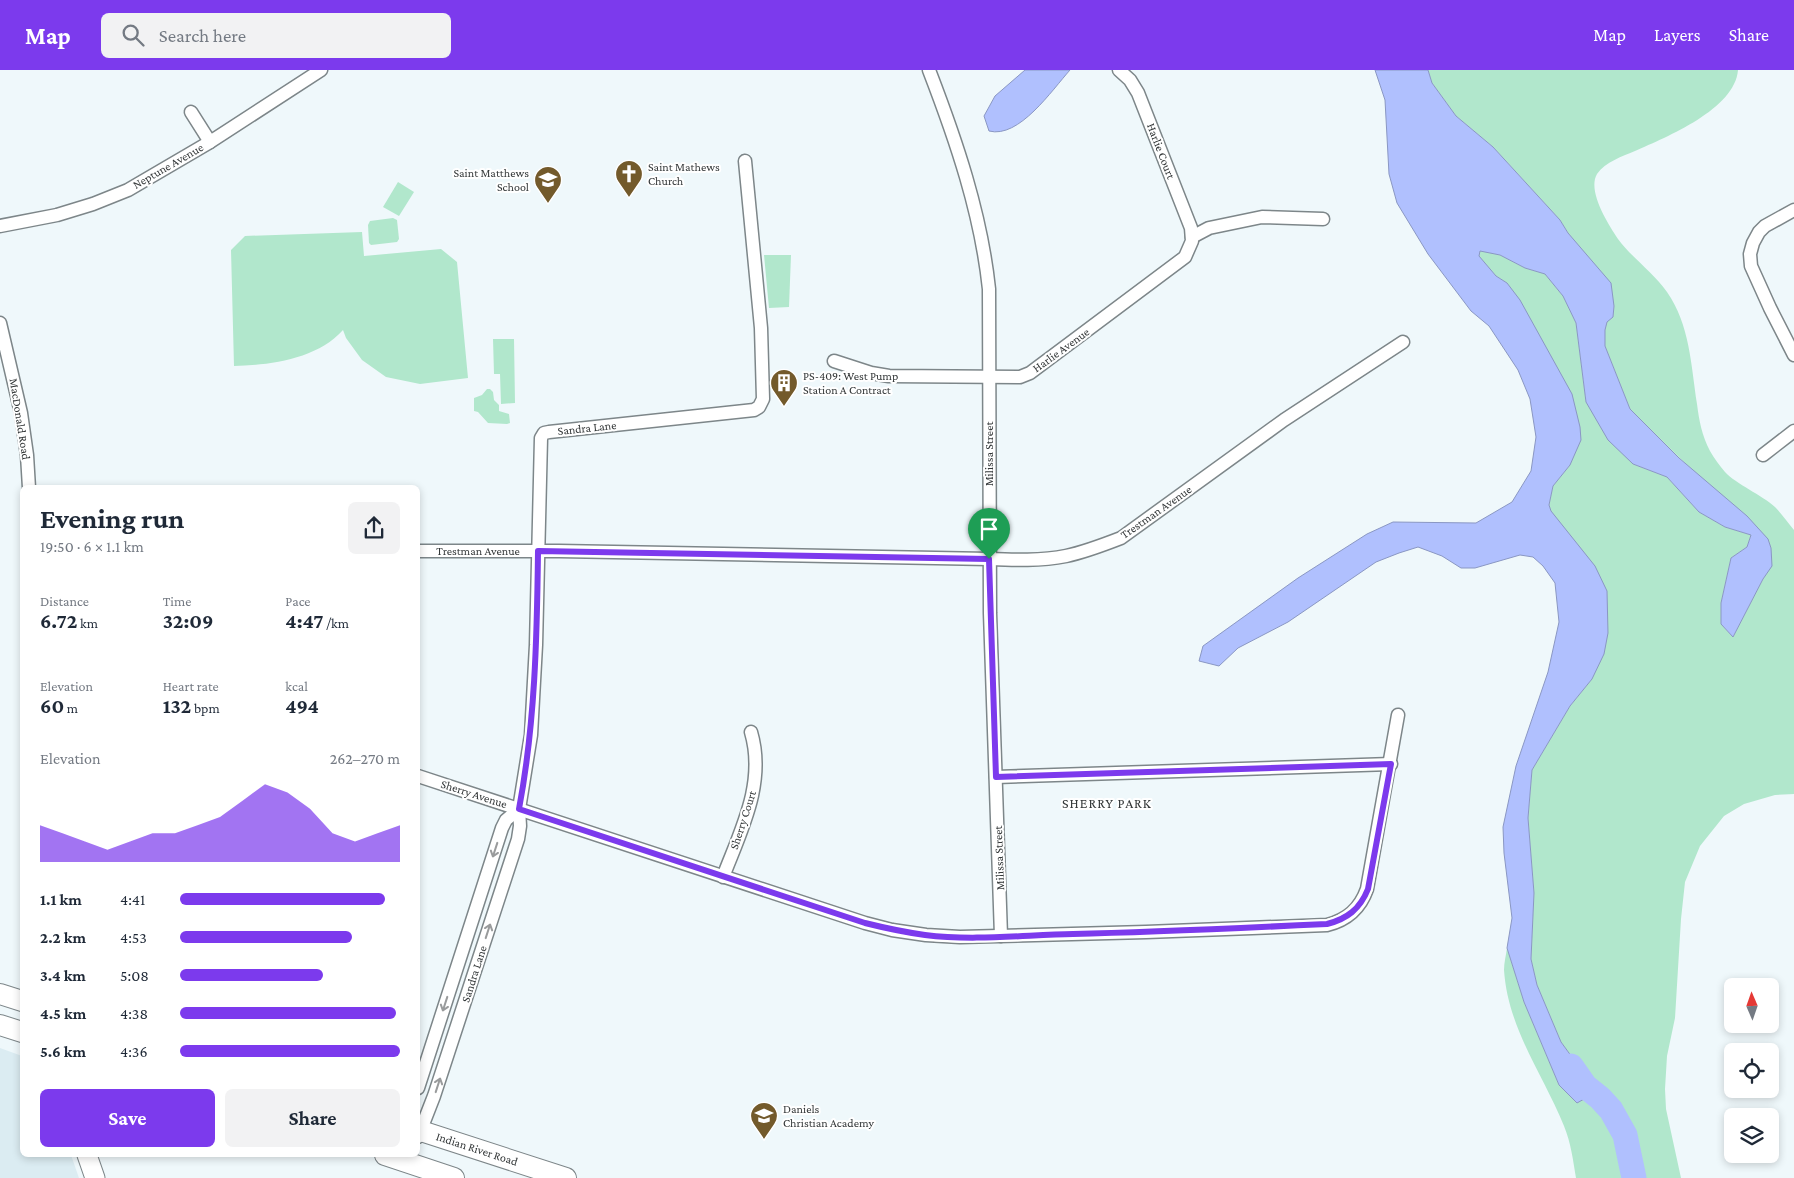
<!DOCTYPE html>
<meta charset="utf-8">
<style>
:root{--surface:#fff;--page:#f2f2f3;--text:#1f2937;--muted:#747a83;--accent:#7c3aed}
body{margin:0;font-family:"Crimson Pro",serif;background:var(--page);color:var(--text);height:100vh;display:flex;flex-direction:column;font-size:19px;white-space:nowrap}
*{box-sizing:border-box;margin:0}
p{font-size:16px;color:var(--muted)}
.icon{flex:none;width:28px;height:28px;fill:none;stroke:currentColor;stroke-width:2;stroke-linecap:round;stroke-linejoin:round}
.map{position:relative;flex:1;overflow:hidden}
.sheet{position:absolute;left:20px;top:415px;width:400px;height:672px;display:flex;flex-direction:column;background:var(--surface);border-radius:8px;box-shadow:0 2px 8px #0003}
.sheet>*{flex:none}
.needle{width:32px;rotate:358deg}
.controls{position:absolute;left:1724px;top:908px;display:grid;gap:10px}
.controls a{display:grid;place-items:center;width:55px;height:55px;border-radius:8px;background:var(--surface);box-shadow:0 2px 8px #0003;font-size:25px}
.pin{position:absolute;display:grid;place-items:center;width:42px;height:42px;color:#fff;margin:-51px -21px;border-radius:50% 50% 50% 0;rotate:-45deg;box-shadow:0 0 5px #0007}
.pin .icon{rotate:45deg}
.round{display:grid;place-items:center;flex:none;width:52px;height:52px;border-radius:8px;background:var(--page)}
.summary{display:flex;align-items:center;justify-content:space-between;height:85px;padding:0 20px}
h1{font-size:28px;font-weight:700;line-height:38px}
.figures{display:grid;grid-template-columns:repeat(3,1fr);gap:8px;height:85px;padding:5px 20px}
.figures div{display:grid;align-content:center}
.figures b{font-size:21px;font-weight:700}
.figures small{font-size:14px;font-weight:400}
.figures p{font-size:14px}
.chart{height:140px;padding:10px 20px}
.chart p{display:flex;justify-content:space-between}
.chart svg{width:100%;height:90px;margin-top:5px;fill:var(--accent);opacity:.7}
.cta{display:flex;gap:10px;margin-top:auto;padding:10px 20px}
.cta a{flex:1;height:58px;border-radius:8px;background:var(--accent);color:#fff;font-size:20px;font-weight:700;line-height:58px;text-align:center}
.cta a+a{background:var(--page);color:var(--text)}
ul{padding:0 20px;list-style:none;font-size:16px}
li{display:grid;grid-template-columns:80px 60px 1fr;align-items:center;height:38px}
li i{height:12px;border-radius:6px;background:var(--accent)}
header{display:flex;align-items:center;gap:30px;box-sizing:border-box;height:70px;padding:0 25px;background:var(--accent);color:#fff}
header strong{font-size:24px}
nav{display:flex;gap:28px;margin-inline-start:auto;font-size:18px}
.search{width:350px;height:45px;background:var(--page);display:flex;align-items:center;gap:12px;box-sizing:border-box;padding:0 18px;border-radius:8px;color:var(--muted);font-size:19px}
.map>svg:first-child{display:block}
.built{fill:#dbecf2}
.green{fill:#b1e7cc}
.water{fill:#b0c0fe;stroke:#8a97c3}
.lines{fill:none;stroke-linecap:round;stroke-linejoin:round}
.river{stroke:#b0c0fe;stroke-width:25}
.street-casing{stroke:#7d8689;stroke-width:15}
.secondary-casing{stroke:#7d8689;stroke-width:21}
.primary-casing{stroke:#7d8689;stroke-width:22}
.street{stroke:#fff;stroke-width:12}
.secondary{stroke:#fff;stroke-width:19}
.primary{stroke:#fff;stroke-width:20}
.oneway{stroke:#999b9c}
.route-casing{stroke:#fff;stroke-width:10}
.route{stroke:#7c3aed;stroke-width:6}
.labels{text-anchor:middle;stroke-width:4;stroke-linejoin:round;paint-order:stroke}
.street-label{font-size:12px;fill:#333738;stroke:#fff}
.poi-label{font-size:12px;fill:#333738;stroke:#fff;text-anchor:start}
.neighbourhood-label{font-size:14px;letter-spacing:1px;fill:#333738;stroke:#fff}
</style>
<header>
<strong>Map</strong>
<div class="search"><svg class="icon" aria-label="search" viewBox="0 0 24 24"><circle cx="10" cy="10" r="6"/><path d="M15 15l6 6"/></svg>Search here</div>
<nav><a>Map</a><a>Layers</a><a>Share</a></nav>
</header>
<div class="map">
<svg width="1794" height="1108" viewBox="0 0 1794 1108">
<rect width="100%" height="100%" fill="#eff8fb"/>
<path class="built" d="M0,978l22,8v99h49l8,23h-79z"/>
<g class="green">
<path d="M1428,0h310c-3,39 -71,67 -103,81 -12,5 -30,11 -38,23 -10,17 11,50 21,65 14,19 35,33 49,53 23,33 24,73 30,112 2,16 5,32 13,47 4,7 10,15 15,21 11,12 37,23 50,35 7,7 13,16 19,23v264l-19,1 -31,9 -20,12 -24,30 -15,36 -4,37 -6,99 -8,38 -2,33 1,20 15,69h-105c-3,-18 -5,-35 -12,-52 -21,-52 -56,-97 -60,-156 0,-7 2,-15 3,-22l17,54 35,83 34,1 -32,-44 -24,-57 -6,-26 3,-66 -6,-75 4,-48 38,-64 22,-27 -43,-174 4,-19 17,-21 -63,-182 -11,-7 -18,-20 2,-6 20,5 25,13 20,6 18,22 13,27 10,79 47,62 34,13 32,35 26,15 26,8 -4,12 -16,11 -10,45v21l12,13 30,-58 8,-13v-18l-141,-139 -25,-63v-16l2,-9 6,-4 1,-11 -54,-86 -67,-73 -37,-31 -24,-33z"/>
<path d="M398,112l16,10 -15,24 -16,-9z"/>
<path d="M393,148l4,2 2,19 -2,3 -26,3 -2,-2 -1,-18 2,-4z"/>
<path d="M362,162l2,24 77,-7 16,13 11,116 -48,6 -34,-7 -24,-17 -16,-22 -3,-8c-26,29 -72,35 -109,36l-3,-116 14,-14z"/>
<path d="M764,185h27l-2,52 -20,1z"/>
<path d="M493,269h21l1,64 -14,1 -1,-30h-6z"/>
<path d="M487,319h3l3,3 1,8 5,5v6l10,3 1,9 -3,1 -19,-1 -10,-11 -4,-1v-13l8,-3z"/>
</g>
<g class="water">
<path d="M1025,0h45c-18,20 -51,69 -81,61l-5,-15 11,-20z"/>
<path d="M1375,0h53l4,13 24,33 37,31 67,73 8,13 43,50 3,23 -1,11 -6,5 -2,8v16l25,63 49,49 68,58 21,23 3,9 1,18 -9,13 -30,58 -12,-13v-21l10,-45 16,-11 4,-12 -26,-8 -26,-15 -32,-35 -34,-13 -25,-24 -22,-38 -10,-79 -13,-27 -18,-22 -20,-6 -25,-13 -20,-4 -1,5 17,20 11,7 13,17 52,94 8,33 1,13 -11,25 -17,21 -4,19 2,6 44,55 12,25 1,42 -4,21 -12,25 -22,27 -38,64 -4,48 6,75 -3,66 6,26 24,57 32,44v8l-16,9 -18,-18 -35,-83 -17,-54 5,-30 -8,-65 -1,-26 13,-61 32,-94 11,-50 -4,-39 -12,-17 -10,-9 -13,-2 -45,13h-14l-19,-12 -24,-9 -19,6 -23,9 -88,60 -50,26 -19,18 -20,-5 4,-15 95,-68 69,-44 26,-12 83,1 36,-21 19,-31 5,-34 -6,-38 -12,-29 -29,-44 -18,-15 -43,-57 -31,-51 -8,-29 -4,-74z"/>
</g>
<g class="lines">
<path class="river" d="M1571,996l14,20 15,12 11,12 14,25 9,43"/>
<defs>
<g id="street">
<path d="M929,0c27,70 52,143 60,219l1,324 11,323"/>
<path d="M191,42l19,30"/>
<path d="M1794,140l-29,16 -6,6 -6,11 -3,11 1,12 19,42 24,47"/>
<path d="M0,156l57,-11 36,-11 35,-14 82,-48 111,-72"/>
<path d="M1192,167l17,-9 53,-11 61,2"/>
<path d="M0,253l21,90 6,42 2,33"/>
<path d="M834,291l37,12 18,3 131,1 10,-4 155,-116 7,-16 -1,-13 -53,-135 -8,-13 -11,-10"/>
<path d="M1763,385l31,-24"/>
<path d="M418,481h141l430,8c25,1 52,2 77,-3 19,-4 37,-11 55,-18l163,-118 119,-78"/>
<path d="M418,706l447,147 27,7 34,5 34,2 186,-5 181,-7c20,-5 33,-16 40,-36l31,-174"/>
<path d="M996,707l395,-13"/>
<path d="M723,807c18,-47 43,-94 28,-145"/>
<path d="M418,1018l84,-260 4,-8 13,-11"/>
<path d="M418,1067l16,-41 84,-257 2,-13 -1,-17 12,-74 5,-90 5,-207 3,-5 5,-1 205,-22 5,-3 4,-8 -2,-71 -16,-167"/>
</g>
<path id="secondary" d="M87,1085l8,23"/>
<g id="primary">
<path d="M0,924l22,7"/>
<path d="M0,955l22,7"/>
<path d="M418,1060l148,48"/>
<path d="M385,1085l69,23"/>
</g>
</defs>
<use href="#street" class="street-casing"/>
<use href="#secondary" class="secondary-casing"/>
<use href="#primary" class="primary-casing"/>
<use href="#street" class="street"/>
<use href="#secondary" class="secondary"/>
<use href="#primary" class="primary"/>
</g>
<defs><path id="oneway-shaft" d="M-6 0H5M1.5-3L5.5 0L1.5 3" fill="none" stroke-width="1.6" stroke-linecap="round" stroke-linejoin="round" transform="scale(1.25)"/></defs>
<g class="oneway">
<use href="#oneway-shaft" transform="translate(495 780) rotate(108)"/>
<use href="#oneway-shaft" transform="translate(488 861) rotate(-72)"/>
<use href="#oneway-shaft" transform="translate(445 934) rotate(108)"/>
<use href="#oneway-shaft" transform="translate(438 1015) rotate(-72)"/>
</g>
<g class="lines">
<defs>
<path id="route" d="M538,481l451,8 7,218 395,-13 -23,125c-8,20 -21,30 -41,35 -85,4 -170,8 -254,10 -49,1 -100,7 -148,1 -21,-3 -40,-7 -60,-12l-346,-114c16,-85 18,-171 19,-258z"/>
</defs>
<use href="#route" class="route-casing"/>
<use href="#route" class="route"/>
</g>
<defs>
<symbol id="church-pin" viewBox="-11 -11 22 30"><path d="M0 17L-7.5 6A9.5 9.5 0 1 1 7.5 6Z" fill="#735a2b" stroke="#fff"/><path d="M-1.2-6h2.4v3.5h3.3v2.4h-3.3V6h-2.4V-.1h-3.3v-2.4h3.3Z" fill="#fff"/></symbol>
<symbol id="school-pin" viewBox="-11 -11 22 30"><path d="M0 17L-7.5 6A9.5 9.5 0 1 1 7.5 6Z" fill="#735a2b" stroke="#fff"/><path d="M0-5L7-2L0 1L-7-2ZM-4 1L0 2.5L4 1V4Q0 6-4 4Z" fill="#fff"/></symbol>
<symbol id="building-pin" viewBox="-11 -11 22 30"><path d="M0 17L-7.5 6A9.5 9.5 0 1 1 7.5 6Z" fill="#735a2b" stroke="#fff"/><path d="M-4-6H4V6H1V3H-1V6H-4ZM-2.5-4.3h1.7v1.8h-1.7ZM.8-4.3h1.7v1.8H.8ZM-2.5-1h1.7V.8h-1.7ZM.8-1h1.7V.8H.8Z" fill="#fff"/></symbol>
</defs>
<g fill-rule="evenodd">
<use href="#church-pin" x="613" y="88" width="32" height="43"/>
<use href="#school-pin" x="532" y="94" width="32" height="43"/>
<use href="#building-pin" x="768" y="297" width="32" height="43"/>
<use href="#school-pin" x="748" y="1030" width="32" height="43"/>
</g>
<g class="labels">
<g class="street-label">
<text transform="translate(1161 81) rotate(69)" y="4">Harlie Court</text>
<text transform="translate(168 96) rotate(-30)" y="4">Neptune Avenue</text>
<text transform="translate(1061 280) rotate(-36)" y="4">Harlie Avenue</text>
<text transform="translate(20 349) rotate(81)" y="4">MacDonald Road</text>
<text transform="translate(587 358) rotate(-6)" y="4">Sandra Lane</text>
<text transform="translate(989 384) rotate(-90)" y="4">Milissa Street</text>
<text transform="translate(1156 442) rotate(-35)" y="4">Trestman Avenue</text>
<text x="478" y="485">Trestman Avenue</text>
<text transform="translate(474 724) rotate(18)" y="4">Sherry Avenue</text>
<text transform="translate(743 750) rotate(-72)" y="4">Sherry Court</text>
<text transform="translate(999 788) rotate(-92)" y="4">Milissa Street</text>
<text transform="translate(474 904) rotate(-72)" y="4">Sandra Lane</text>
<text transform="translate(477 1079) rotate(18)" y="4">Indian River Road</text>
</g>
<g class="poi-label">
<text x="648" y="101">Saint Mathews<tspan x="648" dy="14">Church</tspan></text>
<text x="529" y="107" text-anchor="end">Saint Matthews<tspan x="529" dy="14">School</tspan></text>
<text x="803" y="310">PS-409: West Pump<tspan x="803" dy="14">Station A Contract</tspan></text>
<text x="783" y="1043">Daniels<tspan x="783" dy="14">Christian Academy</tspan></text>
</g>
<g class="neighbourhood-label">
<text x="1107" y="738">SHERRY PARK</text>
</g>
</g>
</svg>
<div class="controls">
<a><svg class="needle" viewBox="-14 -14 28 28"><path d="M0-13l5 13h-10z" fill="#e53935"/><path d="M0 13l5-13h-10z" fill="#747a83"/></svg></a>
<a><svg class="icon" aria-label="locate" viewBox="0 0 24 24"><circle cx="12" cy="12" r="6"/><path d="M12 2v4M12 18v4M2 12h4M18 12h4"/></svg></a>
<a><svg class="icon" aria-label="layers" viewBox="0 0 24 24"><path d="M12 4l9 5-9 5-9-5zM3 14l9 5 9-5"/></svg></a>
</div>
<div class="pin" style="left:989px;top:489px;background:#1e9e55"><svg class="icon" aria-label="arrive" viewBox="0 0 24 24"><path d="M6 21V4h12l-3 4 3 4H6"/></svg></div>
<section class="sheet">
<div class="summary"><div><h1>Evening run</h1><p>19:50 · 6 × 1.1 km</p></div><a class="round"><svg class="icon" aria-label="share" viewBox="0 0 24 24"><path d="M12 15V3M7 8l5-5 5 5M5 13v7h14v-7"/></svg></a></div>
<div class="figures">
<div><p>Distance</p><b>6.72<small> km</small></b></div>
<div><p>Time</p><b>32:09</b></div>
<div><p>Pace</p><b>4:47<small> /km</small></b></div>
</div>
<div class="figures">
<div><p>Elevation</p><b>60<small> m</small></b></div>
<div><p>Heart rate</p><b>132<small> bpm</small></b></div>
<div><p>kcal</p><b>494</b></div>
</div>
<div class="chart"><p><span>Elevation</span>262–270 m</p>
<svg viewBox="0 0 160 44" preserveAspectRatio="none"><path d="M0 44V26L10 30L20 34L30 38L40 34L50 30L60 30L70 26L80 22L90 14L100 6L110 10L120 18L130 30L140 34L150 30L160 26V44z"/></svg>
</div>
<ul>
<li><b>1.1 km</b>4:41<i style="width:93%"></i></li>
<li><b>2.2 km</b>4:53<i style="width:78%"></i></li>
<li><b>3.4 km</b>5:08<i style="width:65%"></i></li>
<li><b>4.5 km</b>4:38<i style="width:98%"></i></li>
<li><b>5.6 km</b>4:36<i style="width:100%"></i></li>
</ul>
<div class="cta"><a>Save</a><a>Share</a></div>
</section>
</div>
